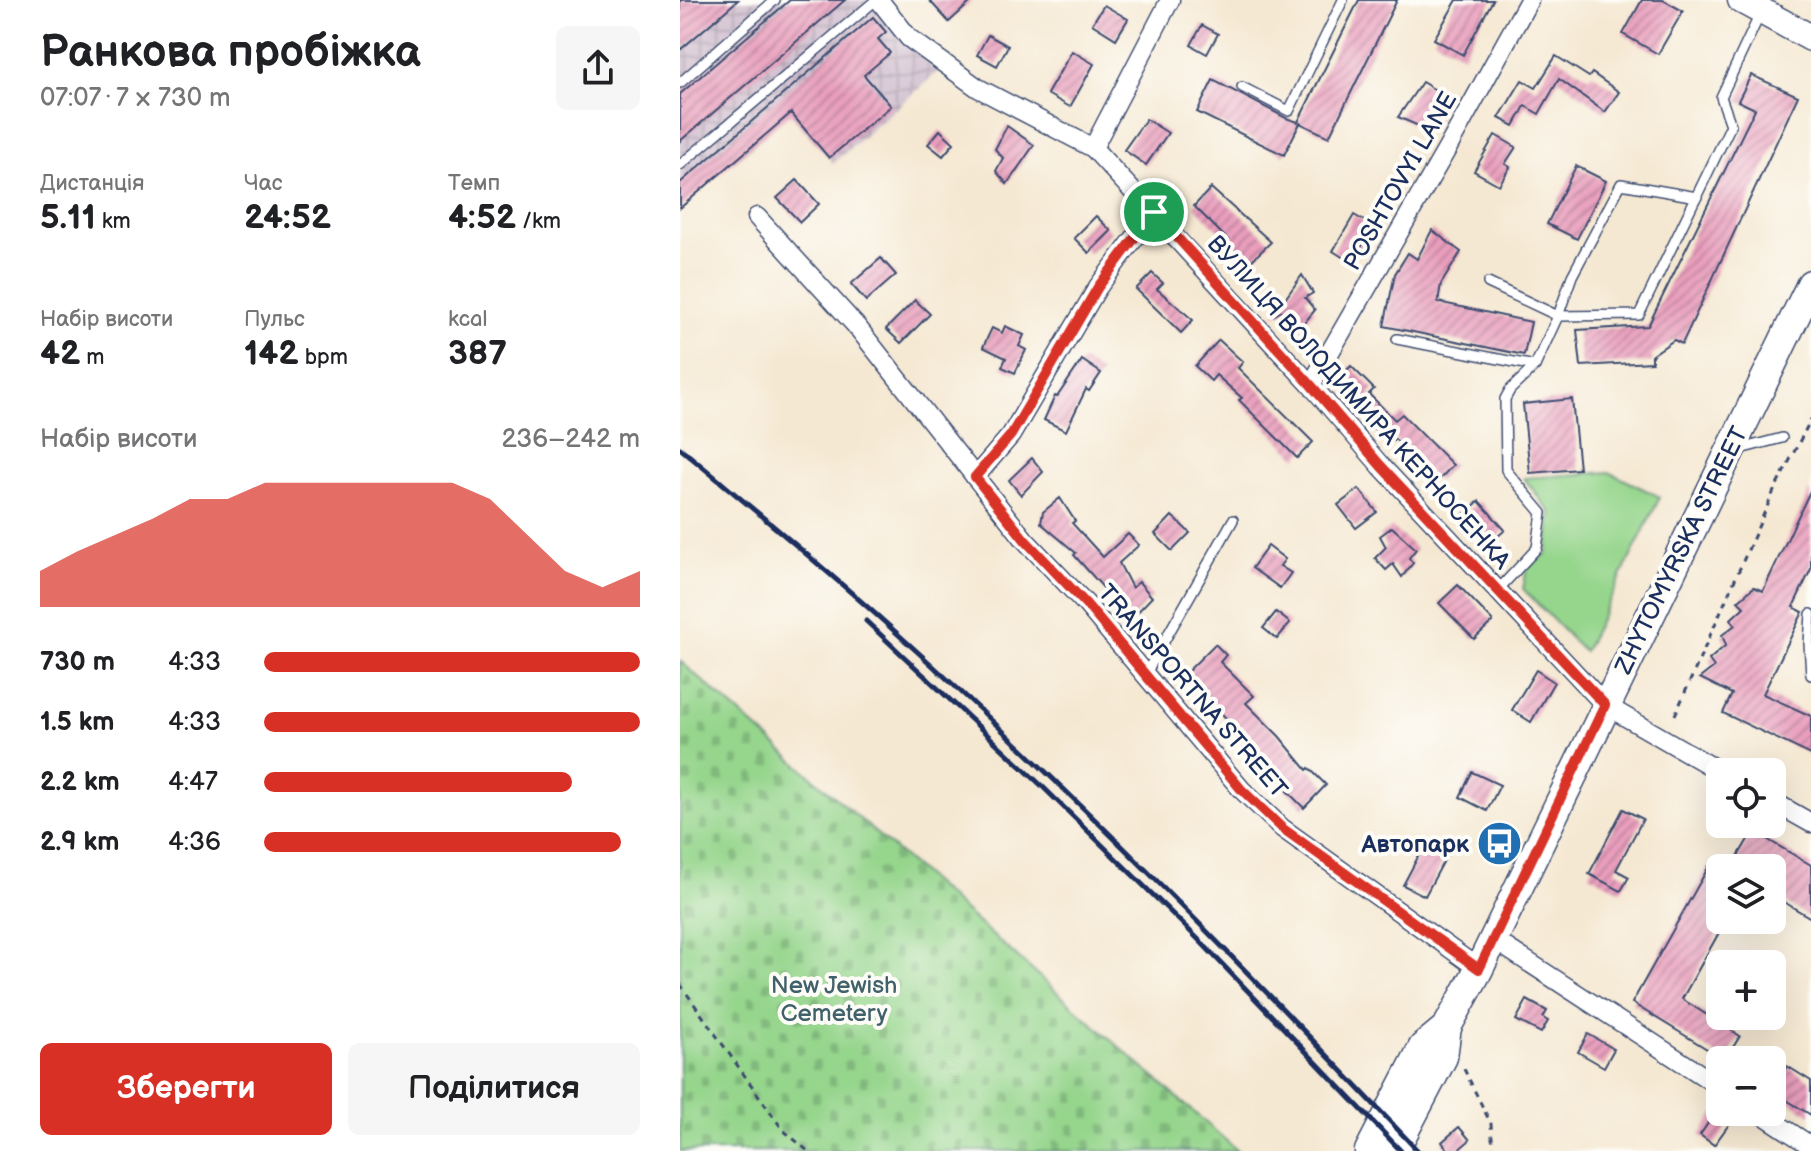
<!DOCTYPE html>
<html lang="uk">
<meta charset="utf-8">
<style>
:root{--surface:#fff;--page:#f6f6f6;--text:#202124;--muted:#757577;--accent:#d93025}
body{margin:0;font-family:"Balsamiq Sans",sans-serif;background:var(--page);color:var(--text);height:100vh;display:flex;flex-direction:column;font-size:30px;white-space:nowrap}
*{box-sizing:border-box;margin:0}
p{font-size:26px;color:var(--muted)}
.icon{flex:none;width:44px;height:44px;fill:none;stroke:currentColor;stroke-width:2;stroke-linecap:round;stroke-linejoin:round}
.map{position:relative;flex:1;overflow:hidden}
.panel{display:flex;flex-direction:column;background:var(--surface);width:680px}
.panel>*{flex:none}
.fabs{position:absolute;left:1026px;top:758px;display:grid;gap:16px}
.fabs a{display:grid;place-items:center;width:80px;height:80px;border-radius:12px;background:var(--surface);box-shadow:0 8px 32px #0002;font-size:40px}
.pin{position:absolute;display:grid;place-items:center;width:68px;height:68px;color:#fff;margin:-34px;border:4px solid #fff;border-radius:50%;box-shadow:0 2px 8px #0007}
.round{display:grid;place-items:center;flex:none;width:84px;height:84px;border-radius:12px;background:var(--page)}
.overview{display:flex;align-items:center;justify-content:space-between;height:136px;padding:0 40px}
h1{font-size:44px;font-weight:600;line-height:60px}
.metrics{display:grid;grid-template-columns:repeat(3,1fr);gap:12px;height:136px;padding:8px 40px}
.metrics div{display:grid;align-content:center}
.metrics b{font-size:34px;font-weight:600}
.metrics small{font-size:22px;font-weight:400}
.metrics p{font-size:22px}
.chart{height:224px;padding:16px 40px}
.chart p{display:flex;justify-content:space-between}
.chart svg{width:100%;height:144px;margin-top:8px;fill:var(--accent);opacity:.7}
.primary-button{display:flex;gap:16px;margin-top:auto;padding:16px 40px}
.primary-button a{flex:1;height:92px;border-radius:12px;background:var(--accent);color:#fff;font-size:32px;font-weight:600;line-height:92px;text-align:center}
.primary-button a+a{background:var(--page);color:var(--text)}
ul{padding:0 40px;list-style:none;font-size:26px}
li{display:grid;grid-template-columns:128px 96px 1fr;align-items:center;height:60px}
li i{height:20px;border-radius:10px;background:var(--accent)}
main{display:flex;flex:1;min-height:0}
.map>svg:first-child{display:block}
.industrial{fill:url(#industrial-grid)}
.green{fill:#95d58c;stroke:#588275;stroke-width:2}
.cemetery{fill:url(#cemetery-stones);stroke:#588275;stroke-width:2}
.building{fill:url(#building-hatch)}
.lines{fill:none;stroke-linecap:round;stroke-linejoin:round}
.service-casing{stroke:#3c4b6f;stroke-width:12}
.minor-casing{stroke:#3c4b6f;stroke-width:21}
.secondary-casing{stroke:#3c4b6f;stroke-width:29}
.primary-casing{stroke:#3c4b6f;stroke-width:31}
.path{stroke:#3c4b6f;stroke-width:3;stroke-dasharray:6 6;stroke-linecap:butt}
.service{stroke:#fff;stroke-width:9}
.minor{stroke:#fff;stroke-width:18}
.secondary{stroke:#fff;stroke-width:26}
.primary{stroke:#fff;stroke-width:28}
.rail{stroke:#1b2f5e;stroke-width:5}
.route-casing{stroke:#fff;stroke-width:16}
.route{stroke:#d93025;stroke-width:10}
.labels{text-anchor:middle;stroke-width:8;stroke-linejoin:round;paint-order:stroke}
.street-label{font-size:24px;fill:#1b2f5e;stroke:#fdfcf7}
.poi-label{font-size:24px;font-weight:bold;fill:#1b2f5e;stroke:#fdfcf7;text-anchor:end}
.park-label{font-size:24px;fill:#40616c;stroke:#fdfcf7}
</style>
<main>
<section class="panel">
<div class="overview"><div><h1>Ранкова пробіжка</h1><p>07:07 · 7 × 730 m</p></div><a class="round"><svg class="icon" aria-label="share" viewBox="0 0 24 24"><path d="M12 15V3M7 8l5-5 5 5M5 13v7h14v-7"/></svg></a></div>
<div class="metrics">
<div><p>Дистанція</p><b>5.11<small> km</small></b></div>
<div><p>Час</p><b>24:52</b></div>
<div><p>Темп</p><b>4:52<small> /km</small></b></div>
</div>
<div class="metrics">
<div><p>Набір висоти</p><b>42<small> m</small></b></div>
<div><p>Пульс</p><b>142<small> bpm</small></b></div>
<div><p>kcal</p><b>387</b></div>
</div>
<div class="chart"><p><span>Набір висоти</span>236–242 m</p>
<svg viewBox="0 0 160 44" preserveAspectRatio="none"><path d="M0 44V33L10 27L20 22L30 17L40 11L50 11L60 6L70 6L80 6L90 6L100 6L110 6L120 11L130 22L140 33L150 38L160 33V44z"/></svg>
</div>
<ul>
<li><b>730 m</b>4:33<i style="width:100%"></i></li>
<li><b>1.5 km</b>4:33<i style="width:100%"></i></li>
<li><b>2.2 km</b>4:47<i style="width:82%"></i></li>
<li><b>2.9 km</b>4:36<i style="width:95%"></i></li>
</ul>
<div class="primary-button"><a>Зберегти</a><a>Поділитися</a></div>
</section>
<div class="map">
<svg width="1131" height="1151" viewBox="0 0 1131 1151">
<defs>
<pattern id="industrial-grid" width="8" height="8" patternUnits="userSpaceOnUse" patternTransform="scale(2)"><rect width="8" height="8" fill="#cfbdce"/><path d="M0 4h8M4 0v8" fill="none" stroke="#a79aaa"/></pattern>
<pattern id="cemetery-stones" width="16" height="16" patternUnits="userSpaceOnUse" patternTransform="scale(2)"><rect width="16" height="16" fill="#95d58c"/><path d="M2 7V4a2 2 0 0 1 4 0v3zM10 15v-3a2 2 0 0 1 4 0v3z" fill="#80b77b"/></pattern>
<pattern id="building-hatch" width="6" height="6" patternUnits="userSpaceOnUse" patternTransform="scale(2)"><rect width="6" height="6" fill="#e99ebc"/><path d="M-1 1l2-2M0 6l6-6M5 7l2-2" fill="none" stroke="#bc819c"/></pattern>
</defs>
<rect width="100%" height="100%" fill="#fdfcf7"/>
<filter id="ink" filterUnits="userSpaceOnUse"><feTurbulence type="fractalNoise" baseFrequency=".0125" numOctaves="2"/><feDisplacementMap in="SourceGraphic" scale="16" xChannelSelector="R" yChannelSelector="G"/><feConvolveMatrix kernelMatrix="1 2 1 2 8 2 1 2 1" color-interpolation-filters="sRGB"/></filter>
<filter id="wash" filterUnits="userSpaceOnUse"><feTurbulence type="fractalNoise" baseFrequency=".006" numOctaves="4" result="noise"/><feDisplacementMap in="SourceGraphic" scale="32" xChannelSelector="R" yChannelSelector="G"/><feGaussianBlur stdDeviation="1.8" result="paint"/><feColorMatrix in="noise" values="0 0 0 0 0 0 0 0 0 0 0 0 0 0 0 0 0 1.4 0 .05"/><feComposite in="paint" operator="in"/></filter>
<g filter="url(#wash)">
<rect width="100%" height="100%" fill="#f5e8d2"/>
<path class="industrial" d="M0,0h208l53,69 -108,94 -43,-49 -110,94z"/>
<path class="green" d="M929,472l51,25 -76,155 -61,-63 4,-21 20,-15 4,-40 -27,-35z"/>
<path class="cemetery" d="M0,661l558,490h-558z"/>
<g id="blocks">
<g class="building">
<path d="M0,0h58l-58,50z"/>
<path d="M110,0h55l-165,141v-47z"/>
<path d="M249,0h44l-24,22z"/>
<path d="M679,0h38l-68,137 -29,-14 -16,32 -87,-43 16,-32 73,38 12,4z"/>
<path d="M777,0h36l-30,55 -29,-16z"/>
<path d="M962,0h21l20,11 -25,43 -35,-20z"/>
<path d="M424,5l24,14 -12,20 -24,-15z"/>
<path d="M193,17l13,15 -8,7 12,14 -26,22 27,31 -62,52 -38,-45 -111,95v-25z"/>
<path d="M522,25l16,9 -11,20 -16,-9z"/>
<path d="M308,35l20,11 -11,20 -20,-11z"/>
<path d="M392,51l22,13 -24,43 -23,-13z"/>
<path d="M876,56l33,21 3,-4 27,19 -14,20 -46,-33 -20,35 -14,-8 -11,20 -15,-8 23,-38 14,8z"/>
<path d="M1071,75l47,21 -116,248 -8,-4 -22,15v7l-71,4 -4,-36 71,-4 107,-217 -17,-8z"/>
<path d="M742,82l20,12 -8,16 4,5 -5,11 -10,2 -25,-11z"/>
<path d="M466,119l22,14 -22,32 -22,-15z"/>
<path d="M327,126l27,19 -27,39 -11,-13 7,-13 -8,-9z"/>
<path d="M260,130l14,13 -11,13 -15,-12z"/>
<path d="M815,135l21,12 -11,17 5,3 -11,18 -25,-14z"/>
<path d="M896,166l30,15 -29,58 -30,-15z"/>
<path d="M117,180l22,24 -19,18 -23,-24z"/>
<path d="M531,188l60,54 -24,23 -20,-21 2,-3 -35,-35z"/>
<path d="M674,215l19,11 -21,37 -19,-12z"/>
<path d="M416,216l15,15 -22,22 -15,-15z"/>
<path d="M752,230l29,22 -20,32 -3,18 93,20 -7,33 -140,-29 11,-52 13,-21 9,6z"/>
<path d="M201,258l15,17 -30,26 -15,-17z"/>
<path d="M472,273l11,10 -6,6 36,31 -12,13 -45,-44z"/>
<path d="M622,275l11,18 -8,5 10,12 -14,17 -20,-16 -8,5z"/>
<path d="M235,300l15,14 -29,29 -15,-14z"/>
<path d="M325,326l19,9 -5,11 7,4 -11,23 -13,-6 4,-9 -23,-11 9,-19 10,5z"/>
<path d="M539,340l24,22 -5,6 75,74 -16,16 -58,-58 3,-2 -26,-23 -5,6 -16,-15z"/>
<path d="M402,360l19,13 -12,18 -3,-2 -20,42 -22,-11 11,-24 2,1z"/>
<path d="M671,366l23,23 -5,5 26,26 7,-6 51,51 -15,16 -43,-42 -6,5 -16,-17 5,-5 -42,-41z"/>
<path d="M892,399l7,70 -49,4 -7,-69z"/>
<path d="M352,458l11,14 -22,23 -12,-15z"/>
<path d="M679,489l18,23 -21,16 -18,-23z"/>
<path d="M1131,489v80l-18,38 10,5 -40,82 48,22v39l-88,-42 9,-19 -32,-16 14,-11 -5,-7 17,-15 -4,-10 13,-10 -4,-6 13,-12 -6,-6 16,-14 9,4z"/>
<path d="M380,498l15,23 -3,2 31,34 25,-23 11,11 -20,18 13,25 7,-6 13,15 -21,22 -57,-64 2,-2 -35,-30 2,-11z"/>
<path d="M799,501l26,29 -17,15 -25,-30z"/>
<path d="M492,516l18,17 -18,18 -17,-17z"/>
<path d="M712,527l24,22 -7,9 4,5 -11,14 -9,-13 -7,6 -11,-12 11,-11 -6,-11z"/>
<path d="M588,546l17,13 -5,7 11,7 -11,15 -28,-20z"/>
<path d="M778,585l35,36 -19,18 -35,-36z"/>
<path d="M596,612l14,11 -13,16 -14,-11z"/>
<path d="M535,644l11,11 -6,7 34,34 -8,7 33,33 28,34 2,-2 17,17 -22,23 -17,-17 -38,-48 -64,-69z"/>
<path d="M856,670l18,12 -23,40 -19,-12z"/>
<path d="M792,772l28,13 -13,26 -27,-14z"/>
<path d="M943,809l20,10 -27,51 13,7 -8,14 -32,-17z"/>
<path d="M1073,831l58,34v53l-39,-23v-27h-41z"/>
<path d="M746,842l22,11 -23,43 -22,-11z"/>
<path d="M1029,866l11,6v48h6l-44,79 58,37 -15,24 -93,-57z"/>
<path d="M847,1000l20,11 -4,7 5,3 -7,12 -25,-13z"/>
<path d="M908,1034l26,15 -10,18 -26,-15z"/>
<path d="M1107,1066l24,15v34l-39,-24z"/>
<path d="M1035,1113l15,10 -16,22 -14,-10z"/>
<path d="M779,1127l11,13 -13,11h-8l-7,-9z"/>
</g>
</g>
</g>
<g filter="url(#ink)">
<use href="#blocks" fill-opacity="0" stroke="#3c4b6f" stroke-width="2"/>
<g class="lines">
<defs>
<g id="service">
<path d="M0,83l95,-83"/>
<path d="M562,87l47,24 54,-111"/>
<path d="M0,165l196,-165"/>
<path d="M808,283l70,33 81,-1 92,-190 -10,-28 40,-85"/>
<path d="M717,339l138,27 -25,24 -5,9 1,71 36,43 -5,35 -40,43"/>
<path d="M855,366l23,-50 14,-40 49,-92 76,13"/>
<path d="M1056,450l46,-12"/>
<path d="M1131,614l-2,29 2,32"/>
<path d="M465,675l88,-155"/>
</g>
<g id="minor">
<path d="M199,0l30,38 69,50 115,60 218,237 70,81 224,239 116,67"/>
<path d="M413,148l77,-148"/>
<path d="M77,217l101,111 167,212 61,64 155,185 41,39 197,141"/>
<path d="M631,385l136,-236 82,-149"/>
<path d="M295,477l36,-42 87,-148 56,-75"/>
<path d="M1092,801l39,22"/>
<path d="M813,939l227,148"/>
<path d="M1079,1112l52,34"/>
</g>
<path id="secondary" d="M1061,0l70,38"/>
<g id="primary">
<path d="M689,1151l54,-104 24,-20 32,-58 332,-685"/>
<path d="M714,1151l49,-94 4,-30"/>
</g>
</defs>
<use href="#service" class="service-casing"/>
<use href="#minor" class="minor-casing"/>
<use href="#secondary" class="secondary-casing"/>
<use href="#primary" class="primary-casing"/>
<g class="path">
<path d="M995,715l99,-224 37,-72"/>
<path d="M0,984l103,146 25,21"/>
<path d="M784,1069l27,55 2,27"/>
</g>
<use href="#service" class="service"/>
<use href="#minor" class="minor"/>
<use href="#secondary" class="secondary"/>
<use href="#primary" class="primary"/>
<g class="rail">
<path d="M0,448c74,62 149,123 220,188 181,163 351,338 518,515"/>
<path d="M186,621l176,165 158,155 201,210"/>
</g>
</g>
</g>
<g class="lines" filter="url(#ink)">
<defs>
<path id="route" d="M474,212l157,173 70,81 224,239 -126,264 -197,-141 -41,-39 -155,-185 -61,-64 -50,-63 36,-42 87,-148z"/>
</defs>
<use href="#route" class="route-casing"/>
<use href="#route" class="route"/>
</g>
<defs>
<symbol id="bus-disc" viewBox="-11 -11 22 22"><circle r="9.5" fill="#1f6fb2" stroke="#fdfcf7"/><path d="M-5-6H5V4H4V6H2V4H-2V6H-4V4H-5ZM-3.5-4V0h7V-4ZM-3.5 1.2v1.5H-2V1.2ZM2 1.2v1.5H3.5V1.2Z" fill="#fff"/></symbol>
</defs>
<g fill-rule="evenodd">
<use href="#bus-disc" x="794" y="818" width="51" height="51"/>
</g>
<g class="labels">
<g class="street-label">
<text transform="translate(720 181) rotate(-60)" y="8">POSHTOVYI LANE</text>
<text transform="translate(679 402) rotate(48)" y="8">ВУЛИЦЯ ВОЛОДИМИРА КЕРНОСЕНКА</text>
<text transform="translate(1001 550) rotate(-64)" y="8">ZHYTOMYRSKA STREET</text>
<text transform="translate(513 691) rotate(49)" y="8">TRANSPORTNA STREET</text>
</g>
<g class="poi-label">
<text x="789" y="852">Автопарк</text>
</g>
<g class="park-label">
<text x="154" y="993">New Jewish<tspan x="154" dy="28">Cemetery</tspan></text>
</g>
</g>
</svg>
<div class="fabs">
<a><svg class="icon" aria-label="locate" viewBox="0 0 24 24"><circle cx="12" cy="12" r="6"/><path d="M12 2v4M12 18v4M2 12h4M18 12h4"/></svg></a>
<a><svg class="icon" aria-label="layers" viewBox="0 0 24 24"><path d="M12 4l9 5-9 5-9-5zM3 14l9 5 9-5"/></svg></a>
<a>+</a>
<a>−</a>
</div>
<div class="pin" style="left:474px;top:212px;background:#1e9e55"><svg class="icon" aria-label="arrive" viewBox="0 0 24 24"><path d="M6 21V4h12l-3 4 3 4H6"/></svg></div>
</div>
</main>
